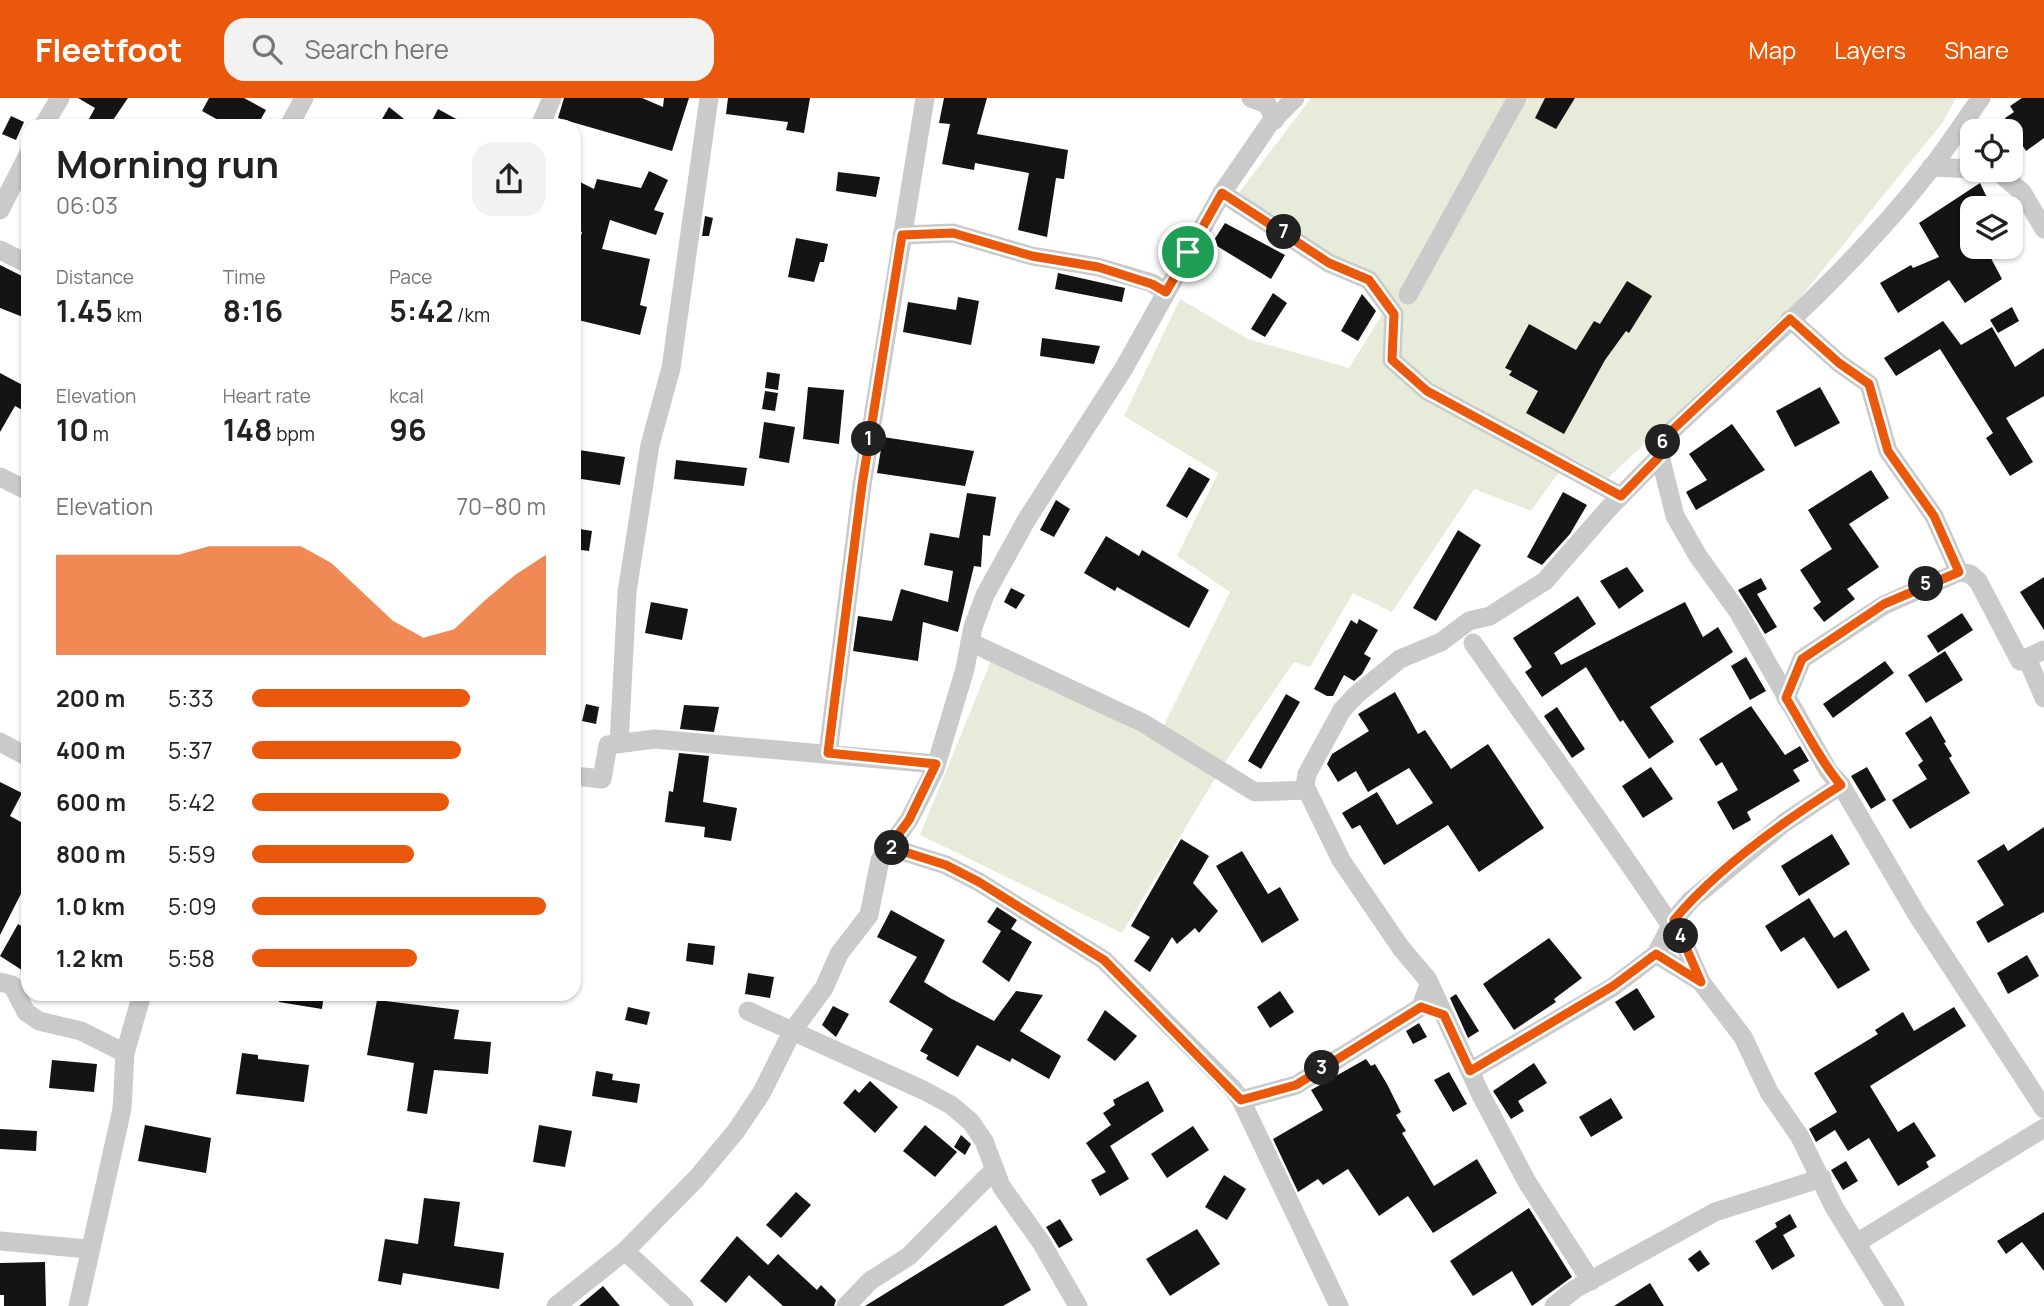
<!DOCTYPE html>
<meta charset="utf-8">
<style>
:root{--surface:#fff;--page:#f2f2f2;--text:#222;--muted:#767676;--accent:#ea580c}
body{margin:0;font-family:Manrope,sans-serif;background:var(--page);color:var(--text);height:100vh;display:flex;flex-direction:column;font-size:26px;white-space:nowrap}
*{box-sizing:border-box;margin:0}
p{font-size:23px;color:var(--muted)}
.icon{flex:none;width:38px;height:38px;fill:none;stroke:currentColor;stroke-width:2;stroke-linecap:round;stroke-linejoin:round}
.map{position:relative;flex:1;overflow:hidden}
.sheet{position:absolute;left:21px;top:21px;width:560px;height:882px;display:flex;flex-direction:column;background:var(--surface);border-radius:21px;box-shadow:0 2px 5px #0004}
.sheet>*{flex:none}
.controls{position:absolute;left:1960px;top:21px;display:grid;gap:14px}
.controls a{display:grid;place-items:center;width:63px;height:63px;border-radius:14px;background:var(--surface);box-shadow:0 2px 5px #0004;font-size:35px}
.pin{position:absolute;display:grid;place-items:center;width:60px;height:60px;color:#fff;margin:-30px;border:4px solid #fff;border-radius:50%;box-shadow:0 2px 7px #0007}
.km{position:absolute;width:35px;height:35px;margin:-18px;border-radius:50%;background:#222;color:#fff;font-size:19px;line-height:35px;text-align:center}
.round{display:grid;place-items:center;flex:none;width:74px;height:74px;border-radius:21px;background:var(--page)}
.overview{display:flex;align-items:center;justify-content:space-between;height:119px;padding:0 35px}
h1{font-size:38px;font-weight:700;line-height:52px}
.stats{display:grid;grid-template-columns:repeat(3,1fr);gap:10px;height:119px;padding:7px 35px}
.stats div{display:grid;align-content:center}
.stats b{font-size:30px;font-weight:700}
.stats small{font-size:19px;font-weight:400}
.stats p{font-size:19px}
.chart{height:196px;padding:14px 35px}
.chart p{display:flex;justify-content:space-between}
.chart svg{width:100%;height:126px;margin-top:7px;fill:var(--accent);opacity:.7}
ul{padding:0 35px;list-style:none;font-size:23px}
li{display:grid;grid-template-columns:112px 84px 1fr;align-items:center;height:52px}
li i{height:18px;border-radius:9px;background:var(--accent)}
header{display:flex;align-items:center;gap:42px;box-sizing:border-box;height:98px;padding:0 35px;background:var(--accent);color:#fff}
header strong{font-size:33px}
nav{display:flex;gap:38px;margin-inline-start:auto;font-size:24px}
.search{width:490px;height:63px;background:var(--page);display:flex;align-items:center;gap:18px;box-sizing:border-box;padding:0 24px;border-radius:21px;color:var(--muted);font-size:26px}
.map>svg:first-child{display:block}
.green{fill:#e7ebda}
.building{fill:#141414}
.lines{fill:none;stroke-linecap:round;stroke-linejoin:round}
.minor{stroke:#cacaca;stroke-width:19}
.route-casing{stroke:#fff;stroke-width:14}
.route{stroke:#ea580c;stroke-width:9}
</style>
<header>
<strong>Fleetfoot</strong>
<div class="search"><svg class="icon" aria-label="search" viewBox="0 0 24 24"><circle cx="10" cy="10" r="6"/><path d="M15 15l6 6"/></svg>Search here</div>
<nav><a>Map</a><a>Layers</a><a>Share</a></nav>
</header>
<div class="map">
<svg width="2044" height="1208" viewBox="0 0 2044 1208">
<rect width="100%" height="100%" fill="#fff"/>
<path class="green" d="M1311,0h645l-13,24 -144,177 -191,179 -38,-21 -39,54 -57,-22 -82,123 -39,-19 -43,74 -16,-5 -69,100 -103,171 -202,-98 73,-179 163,85 74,-149 -53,-36 41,-83 -94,-57 56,-117 68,40 101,29 44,-71 -155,-103z"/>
<g class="building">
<path d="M78,0h50l-19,28h-24l10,-18z"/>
<path d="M209,0h35l22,12 -9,16h-28l-27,-15z"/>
<path d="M564,0h78l21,9 1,-9h25l-17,53 -114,-33z"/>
<path d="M728,0h82l-6,35 -18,-3 2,-8 -62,-8z"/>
<path d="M944,0h43l-10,36 91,16 -4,29 -8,-1 -9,59 -29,-7 11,-57 -54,-10 -1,7 -32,-6 8,-40 -11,-1z"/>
<path d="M1545,0h30l-19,31 -21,-11z"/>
<path d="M2022,0h22v40l-18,13 -21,-33 9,-6 -4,-6z"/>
<path d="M389,9l24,19h-35z"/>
<path d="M438,11l31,17h-40z"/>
<path d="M11,18l13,6 -8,18 -14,-6z"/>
<path d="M649,73l19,9 -14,30 10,3 -8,22 -46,-15 -8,29 48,10 -10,46 7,2 -7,28 -66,-16v-57l8,-30 -8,-3v-50l20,10 3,-10 44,9z"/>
<path d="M838,74l42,5 -4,20 -40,-6z"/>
<path d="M1980,85l12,25h-20v39h13l17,32 -37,24 -16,-23 -51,33 -18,-30 31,-18 2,3 26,-11 -20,-34z"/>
<path d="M705,118l8,2 -4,18h-7z"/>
<path d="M1225,125l60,32 -14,24 -59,-36z"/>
<path d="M796,140l32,6 -4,18h-4l-6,20 -26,-5z"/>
<path d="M0,167l28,14v40l-28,-11z"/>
<path d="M1058,175l67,15 -3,14 -67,-13z"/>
<path d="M1627,183l25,15 -23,37 -3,-2 -21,29 -41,74 -38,-21 12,-22 -29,-16 3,-4 -7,-3 24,-44 47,26 18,-29 6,3z"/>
<path d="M1273,195l14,10 -22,34 -14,-8z"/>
<path d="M1362,196l14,17 -18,30 -17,-10z"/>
<path d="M958,199l21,4 -8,44 -68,-13 5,-30 48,8z"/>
<path d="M2012,209l7,14 -21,12 -8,-13z"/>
<path d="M1943,223l18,24 31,-18 23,40 29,-19v48l-38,22 27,44 -23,14 -24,-38 7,-5 -53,-84 -44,27 -12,-18z"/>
<path d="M1042,240l58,8 -6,18 -54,-8z"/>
<path d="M767,274l13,2 -2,16 -13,-2z"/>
<path d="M0,275l28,15v25l-13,-7 -15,26z"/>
<path d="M808,289l36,3 -5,54 -36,-5z"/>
<path d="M1820,289l20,36 -45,24 -19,-36z"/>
<path d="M765,293l13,2 -3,18 -13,-2z"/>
<path d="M764,324l31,5 -6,36 -30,-5z"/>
<path d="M1732,326l33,46 -69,40 -10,-18 21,-12 -18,-26z"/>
<path d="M883,339l91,14 -9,35 -88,-13z"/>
<path d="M579,352l46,7 -5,28 -45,-7z"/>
<path d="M676,362l71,8 -3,18 -70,-7z"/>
<path d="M1189,369l21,12 -23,39 -21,-12z"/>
<path d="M1871,372l18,28 -40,26 30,43 -32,22 8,10 -31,23 -11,-14 8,-6 -21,-32 32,-21 -24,-39z"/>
<path d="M1563,394l24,13 -17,29 -28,31 -15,-8z"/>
<path d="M967,395l29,4 -6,39 -7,-1 -2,32 -7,-1 -16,66 -35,-10 -5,39 -65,-10 5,-35 34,5 9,-32 47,13 5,-31 -29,-6 6,-32 29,5z"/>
<path d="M1056,402l14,9 -16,28 -14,-7z"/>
<path d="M574,430l18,3 -3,20 -15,-2z"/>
<path d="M1458,432l23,15 -45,76 -23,-13z"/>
<path d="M1106,438l33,20 3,-6 67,40 -20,38 -72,-41 -2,4 -31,-18z"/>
<path d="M1627,469l17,24 -25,18 -19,-28z"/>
<path d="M2044,479v53l-24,-38z"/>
<path d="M1761,480l6,11 -10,5 20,33 -12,7 -27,-44z"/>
<path d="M1011,490l14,7 -9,14 -12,-7z"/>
<path d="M1578,498l18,28 -42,29 7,12 124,-63 18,35 15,-10 15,25 -83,55 24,35 -25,17 -26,-39 -3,2 -34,-55 -44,30 -17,-25 7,-5 -19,-29z"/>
<path d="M651,504l37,7 -6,31 -37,-7z"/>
<path d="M1962,515l11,17 -35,23 -11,-17z"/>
<path d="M1359,521l19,11 -14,24 7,4 -9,16 -8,7 -10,-6 -11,21h-6l-13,-7 37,-69 6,4z"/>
<path d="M1945,553l18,29 -37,23 -18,-28z"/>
<path d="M1746,559l20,34 -16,9 -19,-34z"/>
<path d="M1885,563l9,12 -61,45 -10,-14z"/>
<path d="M1395,594l23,42 7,-4 26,39 37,-25 56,84 -65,44 -31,-47 -64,40 -24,-40 -8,4 -10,-16 35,-21 20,33 36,-22 -24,-35 -41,24 -12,-21 -18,11 -11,-18 5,-10 37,-23 -11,-17z"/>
<path d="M1286,596l14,8 -39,67 -13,-8z"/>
<path d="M586,606l13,3 -3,17 -14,-3z"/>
<path d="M684,607l35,2 -5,25 -34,-3z"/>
<path d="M1751,608l34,49 15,-9 9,15 -16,9 7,11 -53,31 4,8 -18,10 -16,-28 21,-12 -16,-28 -6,4 -17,-27z"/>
<path d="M1557,609l28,42 -13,9 -28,-42z"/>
<path d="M1931,618l15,26 -2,1 8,13 -3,2 21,35 -60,36 -18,-29 35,-21 -9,-14 5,-4 -18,-28z"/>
<path d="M679,655l30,3 -6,46 34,6 -6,33 -27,-4 1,-10 -40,-5 4,-31 4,1z"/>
<path d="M1651,669l22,32 -30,19 -21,-32z"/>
<path d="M1867,669l19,33 -15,9 -20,-33z"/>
<path d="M0,684l22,11 -12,23 18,10v54l-28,55z"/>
<path d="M2044,729v85l-56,31 -12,-21 28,-17 -27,-44 27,-17 4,7z"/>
<path d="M1832,736l18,30 -51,32 -18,-30z"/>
<path d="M1181,741l28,17 -16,27 25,28 -19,22 -4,-5 -18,16 -5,-7 -22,35 -16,-11 16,-24 -19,-11z"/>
<path d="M1242,753l26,43 12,-7 19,33 -37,23 -46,-77z"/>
<path d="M1809,800l25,40 12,-8 24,40 -32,19 -34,-52 -23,15 -16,-26z"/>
<path d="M997,809l20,13 -6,9 21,13 -23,40 -27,-20 19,-31 -14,-9z"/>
<path d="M891,812l54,30 -21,42 26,16 44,23 22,-30 27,4 -23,36 41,25 -12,23 -37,-21 -2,4 -33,-17 -19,32 -32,-18 2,-4 -8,-4 13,-22 -44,-27 28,-45 -40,-20z"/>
<path d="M18,826l10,6v44l-28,-18z"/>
<path d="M1549,840l33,40 -28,21 2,3 -42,28 -31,-46z"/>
<path d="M688,845l27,3 -2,19 -27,-4z"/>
<path d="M2027,857l12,21 -31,18 -11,-21z"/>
<path d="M748,875l26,4 -4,21 -25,-4z"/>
<path d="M1637,890l18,29 -21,14 -19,-29z"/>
<path d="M1280,893l14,21 -24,16 -13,-21z"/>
<path d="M279,896h45l-2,15 -43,-7z"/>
<path d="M1456,896l23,37 -11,7 -18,-40z"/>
<path d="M377,902l82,10 -5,29 37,3 -3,32 -54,-4 -7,44 -20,-3 7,-48 -47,-8z"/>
<path d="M833,908l16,8 -13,23 -14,-12z"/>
<path d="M628,909l22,5 -3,13 -22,-5z"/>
<path d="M1954,909l12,19 -96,60 28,46 16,-10 22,34 -10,6 3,5 -31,19 -29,-48 -21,13 -13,-21 -19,12 -7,-13 28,-17 -23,-39 64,-39 -3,-4 28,-18 11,19z"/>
<path d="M1105,912l32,26 -22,25 -28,-21z"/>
<path d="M1419,925l8,14 -14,7 -7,-13z"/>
<path d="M242,955l16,2v4l51,6 -5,37 -68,-8z"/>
<path d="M1366,961l5,7 4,-2 12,20 14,28 -5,3 10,16 -4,2 32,53 43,-27 20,34 -64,40 -25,-37 -29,20 -31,-47 -25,16 -5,-6 -20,13 -25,-53 50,-29 -12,-20z"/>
<path d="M52,962l45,4 -3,28 -45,-4z"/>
<path d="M1534,965l13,20 -29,18 6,10 -13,8 -18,-28z"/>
<path d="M596,973l17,3 -1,6 28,4 -3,19 -45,-7z"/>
<path d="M1449,974l18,32 -14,8 -19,-32z"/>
<path d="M870,983l28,26 -23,26 -32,-30 12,-14 4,4z"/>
<path d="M1148,983l16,30 -54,35 19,33 -29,17 -9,-16 15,-8 -20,-29 25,-18 -8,-12 12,-8 -2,-5z"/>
<path d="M1611,1000l12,20 -32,19 -12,-20z"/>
<path d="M145,1027l66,13 -5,35 -68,-12z"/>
<path d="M539,1027l33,6 -7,36 -32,-5z"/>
<path d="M925,1027l32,27 -22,25 -32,-26z"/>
<path d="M1193,1028l16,24 -42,28 -16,-24z"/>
<path d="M0,1031l37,2 -1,20 -36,-2z"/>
<path d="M961,1037l10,9 -6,11 -11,-8z"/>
<path d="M1846,1063l12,20 -15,9 -12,-20z"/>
<path d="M1224,1077l22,14 -19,31 -22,-13z"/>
<path d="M796,1094l15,13 -30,33 -15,-13z"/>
<path d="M424,1100l36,4 -6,44 50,7 -5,36 -96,-16 -2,12 -23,-4 7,-42 33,5z"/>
<path d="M1529,1110l43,69 -40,29 -20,-35 -39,25 -23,-35z"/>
<path d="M2044,1114v59l-22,-29 -16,12 -9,-13z"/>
<path d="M1790,1116l7,13 -14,8 12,21 -23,14 -17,-29 22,-14 -2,-4z"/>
<path d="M1060,1121l13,21 -14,8 -13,-21z"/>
<path d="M996,1127l35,65 -28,16h-138z"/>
<path d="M1197,1131l23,35 -50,32 -24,-37z"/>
<path d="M737,1138l31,29 10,-11 39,36 4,-5 15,15 -2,6h-51l-34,-31 -23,28 -26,-22z"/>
<path d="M1700,1152l10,14 -12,8 -10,-13z"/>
<path d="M45,1164l1,44h-42v-11h-4v-32z"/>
<path d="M1650,1185l14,23h-50z"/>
<path d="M603,1188l17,20h-41z"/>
</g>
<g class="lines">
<g class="minor">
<path d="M1251,0l16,6 8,16"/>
<path d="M1981,0c-18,25 -34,50 -53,74 -76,98 -173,181 -263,265l-5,19 15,60 23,40 41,57 90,159 12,13 75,128 128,196"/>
<path d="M43,28l17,-28"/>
<path d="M289,28l15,-28"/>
<path d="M540,28l12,-28"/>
<path d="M1931,69l41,2"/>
<path d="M1996,72l26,22 22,37"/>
<path d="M1222,95l107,70 40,17 25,34 -2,46 35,31 194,105"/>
<path d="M0,112l28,-55"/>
<path d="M902,137l51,-2 79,23 66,11 54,16 14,9"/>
<path d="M0,152l28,14"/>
<path d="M1408,197l109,-197"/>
<path d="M1790,221l49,44 30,21 19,67 46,65 25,56"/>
<path d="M0,379l28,14"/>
<path d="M970,544l173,81 112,69 51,-2"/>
<path d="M1473,545c66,95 135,187 198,283"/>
<path d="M2027,560l17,40"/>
<path d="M1786,600l16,-39 82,-54 75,-33 11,2 8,7 42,80 24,-11"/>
<path d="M0,644l28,15"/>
<path d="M619,646l8,-152 23,-147 21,-77 38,-270"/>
<path d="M828,655l34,-268 63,-387"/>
<path d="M574,678l28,3 6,-34 47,-6 281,25"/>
<path d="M889,749l57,18 33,17 125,78 129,129 8,11 98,206"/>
<path d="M1674,822l27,62 42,55 26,55 31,45 34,70 61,99"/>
<path d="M1656,856l45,28"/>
<path d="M0,884l12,3 14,27 13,9 42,10 44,22"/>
<path d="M748,913l175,79 28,15 20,17 13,19 17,45 40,56 37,64"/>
<path d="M1470,973l143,-84 43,-33 18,-34 17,-20 93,-77 57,-38"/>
<path d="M1241,1002l55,-15 125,-78 8,-23"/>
<path d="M0,1143l88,8"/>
<path d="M1858,1144l186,-114"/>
<path d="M625,1153l59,55"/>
<path d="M1591,1183l-64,-99 -46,-87 -53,-115 -27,-32 -60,-88 -36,-74 2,-12 35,-64 14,-15 44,-36 41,-17 28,-21 21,-5 55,-35 63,-72 52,-53"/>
<path d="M78,1208l44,-197 3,-56 17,-59"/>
<path d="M556,1208l69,-55 71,-72 40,-48 26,-39 31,-62 31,-42 15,-34 30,-39 11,-55 29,-40 26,-51 30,-100 8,-42 12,-32 42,-76 97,-151 98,-175 48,-70 25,-25"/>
<path d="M846,1208l24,-25 39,-25 86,-87"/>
<path d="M1554,1208l21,-17 140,-77 107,-34"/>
</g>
</g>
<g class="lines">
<defs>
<path id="route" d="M1222,95l107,70 40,17 25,34 -2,46 35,31 194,105 39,-40 5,-19 125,-118 49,44 30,21 19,67 46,65 25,56 -75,32 -82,55 -16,39c16,26 36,66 55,87 -57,36 -124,83 -167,135l27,62 -45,-28 -43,32 -143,85 -26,-56 -23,-8 -125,78 -55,15 -137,-140 -125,-78 -33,-17 -57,-18 20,-27 27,-56 -108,-11 34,-268 40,-250 51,-2 79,23 66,11 54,17 14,8z"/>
</defs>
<use href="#route" class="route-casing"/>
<use href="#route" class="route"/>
</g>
</svg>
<div class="controls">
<a><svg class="icon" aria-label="locate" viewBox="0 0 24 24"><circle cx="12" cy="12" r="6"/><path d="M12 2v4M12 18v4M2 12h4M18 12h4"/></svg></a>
<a><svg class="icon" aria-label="layers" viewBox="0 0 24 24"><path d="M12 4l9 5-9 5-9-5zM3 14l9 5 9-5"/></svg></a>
</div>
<div class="pin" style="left:1188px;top:154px;background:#1e9e55"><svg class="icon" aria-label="arrive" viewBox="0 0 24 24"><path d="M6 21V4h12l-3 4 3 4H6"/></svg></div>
<b class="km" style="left:869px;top:341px">1</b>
<b class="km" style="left:892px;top:750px">2</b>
<b class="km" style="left:1322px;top:970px">3</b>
<b class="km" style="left:1681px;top:838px">4</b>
<b class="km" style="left:1926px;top:486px">5</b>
<b class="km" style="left:1663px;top:344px">6</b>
<b class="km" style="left:1284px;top:134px">7</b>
<section class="sheet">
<div class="overview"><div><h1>Morning run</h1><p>06:03</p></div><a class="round"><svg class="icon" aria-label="share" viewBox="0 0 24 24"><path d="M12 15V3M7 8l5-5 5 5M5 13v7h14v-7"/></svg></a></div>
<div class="stats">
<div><p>Distance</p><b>1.45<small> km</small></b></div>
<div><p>Time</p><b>8:16</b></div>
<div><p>Pace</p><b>5:42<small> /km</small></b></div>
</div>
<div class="stats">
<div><p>Elevation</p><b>10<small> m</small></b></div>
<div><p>Heart rate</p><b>148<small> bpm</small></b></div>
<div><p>kcal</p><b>96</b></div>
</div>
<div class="chart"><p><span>Elevation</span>70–80 m</p>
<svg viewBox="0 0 160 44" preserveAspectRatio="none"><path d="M0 44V9L10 9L20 9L30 9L40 9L50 6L60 6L70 6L80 6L90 12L100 22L110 32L120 38L130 35L140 25L150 16L160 9V44z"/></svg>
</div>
<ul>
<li><b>200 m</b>5:33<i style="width:74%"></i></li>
<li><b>400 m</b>5:37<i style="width:71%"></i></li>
<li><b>600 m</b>5:42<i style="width:67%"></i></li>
<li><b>800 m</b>5:59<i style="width:55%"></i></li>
<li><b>1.0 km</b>5:09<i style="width:100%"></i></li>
<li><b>1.2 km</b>5:58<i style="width:56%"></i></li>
</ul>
</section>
</div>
